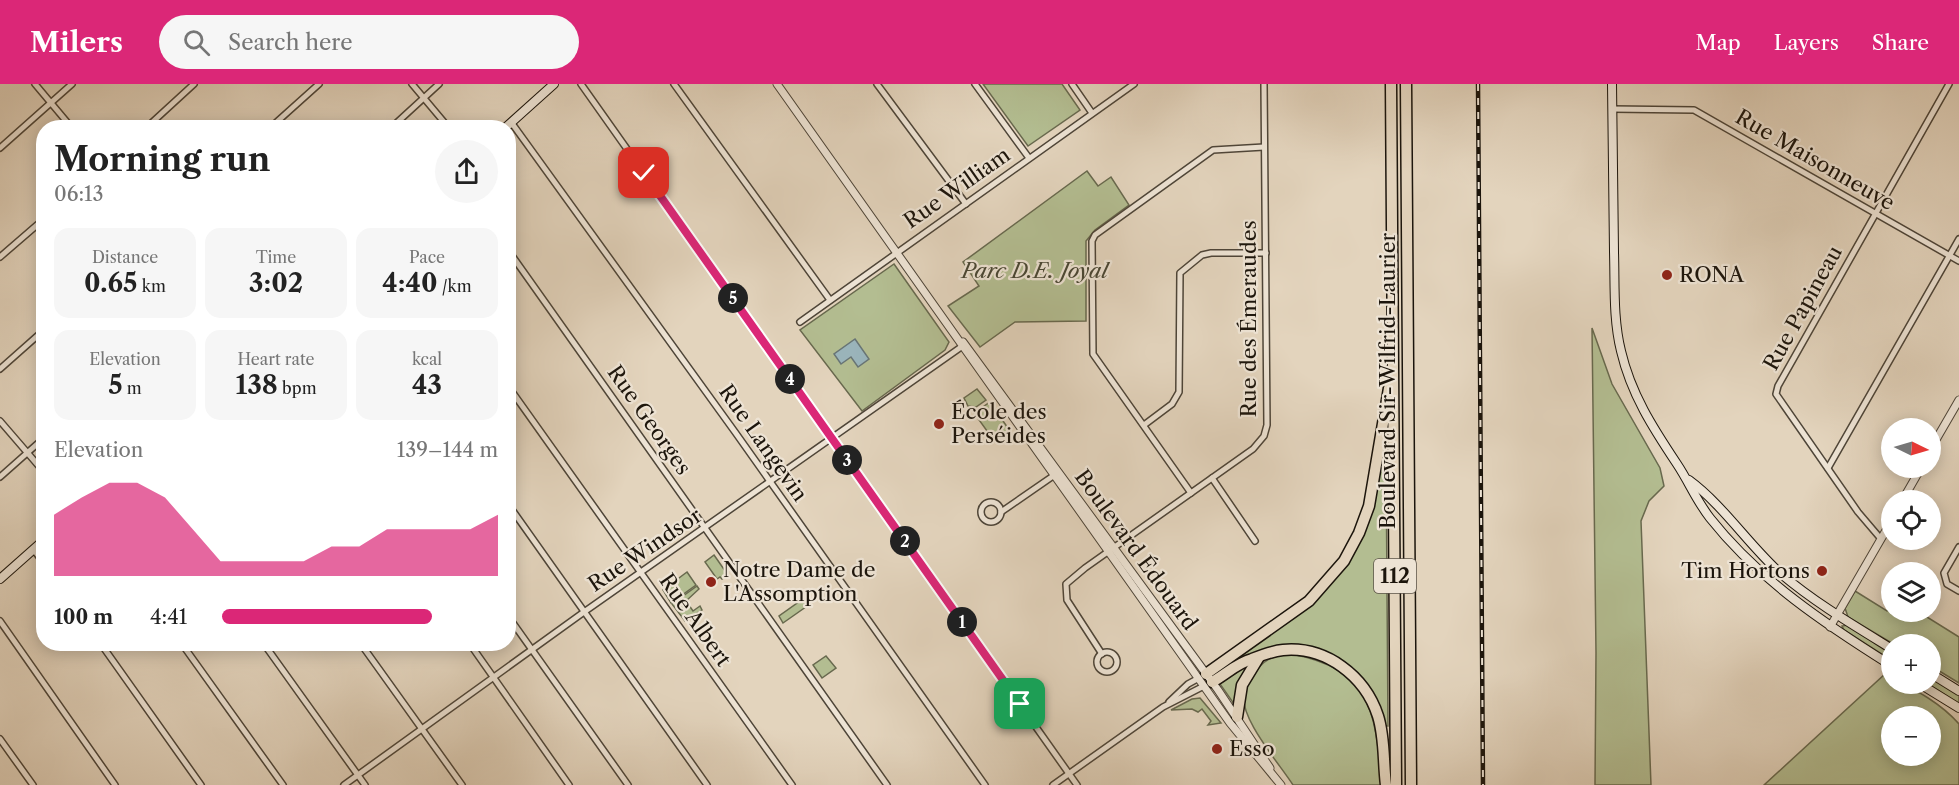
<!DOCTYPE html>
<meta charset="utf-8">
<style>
:root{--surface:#fff;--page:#f6f6f6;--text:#222;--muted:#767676;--accent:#db2777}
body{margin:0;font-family:"Libre Caslon Text",serif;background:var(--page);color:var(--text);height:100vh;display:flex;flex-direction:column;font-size:22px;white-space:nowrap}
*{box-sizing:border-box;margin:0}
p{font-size:20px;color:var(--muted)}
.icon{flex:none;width:33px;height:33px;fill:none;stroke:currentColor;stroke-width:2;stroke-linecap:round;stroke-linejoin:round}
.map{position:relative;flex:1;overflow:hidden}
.sheet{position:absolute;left:36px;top:36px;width:480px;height:531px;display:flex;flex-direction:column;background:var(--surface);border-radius:24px;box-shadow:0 3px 15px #0003}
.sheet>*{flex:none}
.needle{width:39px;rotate:95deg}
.controls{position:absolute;left:1881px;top:334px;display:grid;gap:12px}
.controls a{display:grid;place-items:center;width:60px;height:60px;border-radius:50%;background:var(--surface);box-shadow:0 3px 15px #0003;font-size:30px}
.pin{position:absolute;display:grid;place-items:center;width:51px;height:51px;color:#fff;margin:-26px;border-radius:12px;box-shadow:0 3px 9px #0006}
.km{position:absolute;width:30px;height:30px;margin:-15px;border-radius:50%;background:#222;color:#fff;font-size:16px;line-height:30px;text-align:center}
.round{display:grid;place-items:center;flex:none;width:63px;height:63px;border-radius:32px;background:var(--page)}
.head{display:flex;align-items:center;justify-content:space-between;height:102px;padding:0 18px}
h1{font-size:33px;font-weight:800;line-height:45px}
.stats{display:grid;grid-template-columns:repeat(3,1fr);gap:9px;height:102px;padding:6px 18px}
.stats div{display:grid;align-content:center;border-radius:15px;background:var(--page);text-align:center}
.stats b{font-size:26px;font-weight:800}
.stats small{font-size:16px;font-weight:400}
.stats p{font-size:16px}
.chart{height:168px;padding:12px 18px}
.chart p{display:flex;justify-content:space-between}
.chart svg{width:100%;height:108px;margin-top:6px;fill:var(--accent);opacity:.7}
ul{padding:0 18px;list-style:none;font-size:20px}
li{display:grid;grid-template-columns:96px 72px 1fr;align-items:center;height:45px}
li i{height:15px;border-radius:8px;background:var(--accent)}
header{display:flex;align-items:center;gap:36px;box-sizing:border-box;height:84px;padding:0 30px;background:var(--accent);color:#fff}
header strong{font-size:28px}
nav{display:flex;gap:33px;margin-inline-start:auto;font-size:21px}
.search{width:420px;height:54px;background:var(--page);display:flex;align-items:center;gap:15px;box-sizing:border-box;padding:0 21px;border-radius:33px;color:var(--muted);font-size:22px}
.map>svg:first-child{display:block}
.green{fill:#b3bd91;stroke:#68694e;stroke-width:1.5;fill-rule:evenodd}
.water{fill:#9ab5bc;stroke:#687576;stroke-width:1.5}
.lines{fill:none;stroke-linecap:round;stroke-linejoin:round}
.minor-casing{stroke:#4e4538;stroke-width:8}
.tertiary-casing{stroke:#4e4538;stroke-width:9}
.secondary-casing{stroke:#1c150c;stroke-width:10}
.motorway-casing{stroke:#1c150c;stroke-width:13}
.minor{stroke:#ede3d4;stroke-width:5}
.tertiary{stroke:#ede3d4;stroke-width:7}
.secondary{stroke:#ede3d4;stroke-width:8}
.motorway{stroke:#e3d4bd;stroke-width:10}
.rail-casing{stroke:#1c150c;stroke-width:4.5}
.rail{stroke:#ede3d4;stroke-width:2;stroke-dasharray:7;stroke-linecap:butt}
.route-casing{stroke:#fff;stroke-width:12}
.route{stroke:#db2777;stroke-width:8}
.poi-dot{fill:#8f2418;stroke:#ede3d4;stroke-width:2}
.labels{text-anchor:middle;stroke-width:4.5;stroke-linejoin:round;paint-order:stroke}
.shield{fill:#ede3d4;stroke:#5b5348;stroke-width:1.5}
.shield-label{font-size:20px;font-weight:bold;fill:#1c150c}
.street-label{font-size:21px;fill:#1c150c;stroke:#ede3d4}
.park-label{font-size:21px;font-style:italic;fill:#494734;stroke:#ede3d4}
.poi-label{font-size:21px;fill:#1c150c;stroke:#ede3d4;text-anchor:start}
</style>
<header>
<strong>Milers</strong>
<div class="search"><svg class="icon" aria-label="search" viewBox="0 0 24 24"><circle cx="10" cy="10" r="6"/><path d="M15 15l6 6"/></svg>Search here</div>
<nav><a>Map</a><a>Layers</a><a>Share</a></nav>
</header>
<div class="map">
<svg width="1959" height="701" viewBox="0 0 1959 701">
<rect width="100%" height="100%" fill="#e3d4bd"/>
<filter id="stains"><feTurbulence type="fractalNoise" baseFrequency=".00333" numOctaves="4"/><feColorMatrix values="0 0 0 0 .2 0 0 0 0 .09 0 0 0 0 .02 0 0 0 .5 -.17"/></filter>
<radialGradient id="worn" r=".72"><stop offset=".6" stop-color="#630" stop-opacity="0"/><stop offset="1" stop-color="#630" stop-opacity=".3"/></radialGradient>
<g class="green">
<path d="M983,0h79l18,26 -52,36z"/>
<path d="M1087,87l11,15 13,-9 18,28 -34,25 -9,11v80l-71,1 -35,25 -32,-41 31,-20 -16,-24z"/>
<path d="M894,180l55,78 -4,8 -83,61 -62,-81z"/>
<path d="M1592,244l20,56 48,84 4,18 -15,15 -8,20 10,264h-56l1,-132z"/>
<path d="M977,305l9,11 -10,7 -8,-1 -4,-8z"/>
<path d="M990,318l20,29 -15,11 -21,-29z"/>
<path d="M1382,369h4l2,273h-5l-12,-32 -57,-44 -70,8 -2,-3 102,-89z"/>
<path d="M714,471l14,20 -6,4 -2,-2 -3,2 -12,-17z"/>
<path d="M687,488l9,13 -25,18 -8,-13z"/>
<path d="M697,502l2,3 -13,12 7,10 7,-5 2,4 -17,11 -13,-17z"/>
<path d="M1855,507l32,20 4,-8 1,9h27l40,25v46l-28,-17 -1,-21h-35l-47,-28 -3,-9z"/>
<path d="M803,515l7,5 -27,19 -4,-7z"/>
<path d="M1848,541l43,28v7l-47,-30 -2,-4z"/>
<path d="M1291,570c82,15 84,59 91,131h-89c-14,-22 -55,-68 -49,-93 1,-6 6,-12 9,-16 10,-17 19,-20 38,-22z"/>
<path d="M826,572l10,12 -14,10 -9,-13z"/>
<path d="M1250,579l-16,41 -14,-20z"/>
<path d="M1885,590l6,4 1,6c21,0 53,24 67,40v61h-195zM1892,633h38v39h-38z"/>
<path d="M1931,593l28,18v9l-31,-20h2z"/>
<path d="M1200,614l21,25 -13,2 3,-4 -9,-12 -4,3 -6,-3 -21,1 21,-11z"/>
</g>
<path class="water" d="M855,255l14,20 -11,8 -7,-10 -10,7 -7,-10z"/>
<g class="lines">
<defs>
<g id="minor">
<path d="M35,0l37,44"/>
<path d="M412,0l37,44"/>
<path d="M581,0l496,701"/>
<path d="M674,0l156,216"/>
<path d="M877,0l89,120"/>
<path d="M975,0l54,74"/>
<path d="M1072,0l20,29"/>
<path d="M1612,25l82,1 265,151"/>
<path d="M511,38l224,310 250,353"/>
<path d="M146,44l48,-44"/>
<path d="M270,44l49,-44"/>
<path d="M391,44l48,-44"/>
<path d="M0,64l72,-64"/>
<path d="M508,166l379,535"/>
<path d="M0,173l44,-38"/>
<path d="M800,238l334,-238"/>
<path d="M0,285l44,-39"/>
<path d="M508,302l284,399"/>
<path d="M0,337l44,51"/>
<path d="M1144,341l28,-21 7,-12 1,-119 22,-18 9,-2h55"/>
<path d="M1828,384l131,-229"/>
<path d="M0,393l44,-39"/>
<path d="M1212,394l43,63"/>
<path d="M1191,409l-98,-139 -1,-113 3,-6 118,-85 51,-3"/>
<circle cx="991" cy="428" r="10"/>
<path d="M508,420l199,281"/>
<path d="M1001,428l55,-38"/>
<path d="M1881,455l-23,-27 -82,-118 2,-8 171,-302"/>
<path d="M1959,463l-15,26 3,11 12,7"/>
<path d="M33,465l11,14"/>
<path d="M508,532l120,169"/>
<path d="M0,537l115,164"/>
<path d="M101,560l100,141"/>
<path d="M182,560l101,141"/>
<path d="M264,560l101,141"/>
<path d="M361,560l101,141"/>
<path d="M470,560l99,141"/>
<circle cx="1107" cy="578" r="10"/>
<path d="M1102,570l-35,-54 -1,-16 19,-16 168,-119 11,-13 3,-11 -3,-341"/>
<path d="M1169,618l19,-18 11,-6"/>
<path d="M0,655l33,46"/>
<path d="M344,701l240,-173 380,-267"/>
<path d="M1053,701l110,-78 41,-21"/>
</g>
<g id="tertiary">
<path d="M777,0l453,639 51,62"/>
<path d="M963,258l255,348 52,78"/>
<path d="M1930,366l29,-50"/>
<path d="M1902,417l19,-33"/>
<path d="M1830,543l62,-107"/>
</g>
<g id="secondary">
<path d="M1612,0c1,56 1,112 2,168 1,33 -1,67 7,99 10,43 32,77 56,113 12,18 19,36 33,54 49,62 115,106 182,148"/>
<path d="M505,44l49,-44"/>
<path d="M1689,396c34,25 59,64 91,93 34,29 73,52 112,76"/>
<path d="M0,495l44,-39"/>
<path d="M1930,589l29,18"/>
<path d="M1920,600l39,24"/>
</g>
<g id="motorway">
<path d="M1391,0l5,701"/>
<path d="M1406,0l5,701"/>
<path d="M1206,590l103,-73 35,-40 15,-28 10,-27 20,-118"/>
<path d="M1212,598c13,-7 25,-19 40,-23 10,-4 20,-8 31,-9 43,-4 82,26 95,66 7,22 5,46 8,69"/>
<path d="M1237,633l5,-32 17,-28"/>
</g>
</defs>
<use href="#minor" class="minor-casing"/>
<use href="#tertiary" class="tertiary-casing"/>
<use href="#secondary" class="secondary-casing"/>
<use href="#motorway" class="motorway-casing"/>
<use href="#minor" class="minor"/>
<use href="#tertiary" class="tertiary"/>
<use href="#secondary" class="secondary"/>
<use href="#motorway" class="motorway"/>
<defs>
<path id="rail" d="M1478,0l5,701"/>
</defs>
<use href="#rail" class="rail-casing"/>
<use href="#rail" class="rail"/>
</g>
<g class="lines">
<defs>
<path id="route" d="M644,89l376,531"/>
</defs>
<use href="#route" class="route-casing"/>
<use href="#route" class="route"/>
</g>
<g class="poi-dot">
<circle cx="1667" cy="191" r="6"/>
<circle cx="939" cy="340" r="6"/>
<circle cx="1822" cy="487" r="6"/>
<circle cx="711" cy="498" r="6"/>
<circle cx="1217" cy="665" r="6"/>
</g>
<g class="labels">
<rect class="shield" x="1374" y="475" width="42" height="34" rx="4.5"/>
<g class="shield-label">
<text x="1395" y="499">112</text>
</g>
<g class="street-label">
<text transform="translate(1815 76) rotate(30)" y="7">Rue Maisonneuve</text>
<text transform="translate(957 104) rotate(-35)" y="7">Rue William</text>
<text transform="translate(1803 224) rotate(-61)" y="7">Rue Papineau</text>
<text transform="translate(1249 235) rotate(-90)" y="7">Rue des Émeraudes</text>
<text transform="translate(1388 297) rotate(-90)" y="7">Boulevard Sir-Wilfrid-Laurier</text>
<text transform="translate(649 336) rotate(55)" y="7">Rue Georges</text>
<text transform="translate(763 359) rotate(55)" y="7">Rue Langevin</text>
<text transform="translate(645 466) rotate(-34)" y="7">Rue Windsor</text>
<text transform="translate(1136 466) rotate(54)" y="7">Boulevard Édouard</text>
<text transform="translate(695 536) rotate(55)" y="7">Rue Albert</text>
</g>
<g class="park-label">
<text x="1035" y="194">Parc D.E. Joyal</text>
</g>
<g class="poi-label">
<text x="1679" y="198">RONA</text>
<text x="951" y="335">École des<tspan x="951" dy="24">Perséides</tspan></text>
<text x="723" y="493">Notre Dame de<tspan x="723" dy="24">L'Assomption</tspan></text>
<text x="1810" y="494" text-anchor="end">Tim Hortons</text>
<text x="1229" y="672">Esso</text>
</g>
</g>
<rect width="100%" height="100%" filter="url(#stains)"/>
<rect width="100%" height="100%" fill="url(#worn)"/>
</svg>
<div class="controls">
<a><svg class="needle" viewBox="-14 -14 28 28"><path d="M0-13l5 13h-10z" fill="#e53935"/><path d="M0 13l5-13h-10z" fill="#767676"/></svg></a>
<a><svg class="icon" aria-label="locate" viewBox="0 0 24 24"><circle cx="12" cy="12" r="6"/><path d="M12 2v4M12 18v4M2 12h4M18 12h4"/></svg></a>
<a><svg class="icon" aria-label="layers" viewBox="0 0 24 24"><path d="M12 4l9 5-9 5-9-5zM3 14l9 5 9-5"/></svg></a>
<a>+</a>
<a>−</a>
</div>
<div class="pin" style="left:1020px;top:620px;background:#1e9e55"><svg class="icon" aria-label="arrive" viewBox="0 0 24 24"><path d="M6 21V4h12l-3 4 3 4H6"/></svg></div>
<div class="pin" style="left:644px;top:89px;background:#d93025"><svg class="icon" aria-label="check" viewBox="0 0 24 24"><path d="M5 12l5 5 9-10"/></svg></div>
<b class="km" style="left:962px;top:538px">1</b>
<b class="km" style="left:905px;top:457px">2</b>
<b class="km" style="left:847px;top:376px">3</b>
<b class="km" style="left:790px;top:295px">4</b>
<b class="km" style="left:733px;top:214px">5</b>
<section class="sheet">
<div class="head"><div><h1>Morning run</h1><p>06:13</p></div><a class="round"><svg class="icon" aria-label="share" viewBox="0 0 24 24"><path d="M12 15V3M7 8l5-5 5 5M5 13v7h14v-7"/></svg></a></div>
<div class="stats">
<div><p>Distance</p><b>0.65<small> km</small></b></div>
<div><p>Time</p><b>3:02</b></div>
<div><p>Pace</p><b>4:40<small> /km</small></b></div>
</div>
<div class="stats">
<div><p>Elevation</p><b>5<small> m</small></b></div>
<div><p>Heart rate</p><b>138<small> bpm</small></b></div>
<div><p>kcal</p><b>43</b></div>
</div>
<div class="chart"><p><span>Elevation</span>139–144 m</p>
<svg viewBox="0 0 160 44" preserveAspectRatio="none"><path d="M0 44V19L10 12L20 6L30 6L40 12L50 25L60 38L70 38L80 38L90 38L100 32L110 32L120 25L130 25L140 25L150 25L160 19V44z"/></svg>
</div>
<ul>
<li><b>100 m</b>4:41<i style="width:76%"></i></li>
</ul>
</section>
</div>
